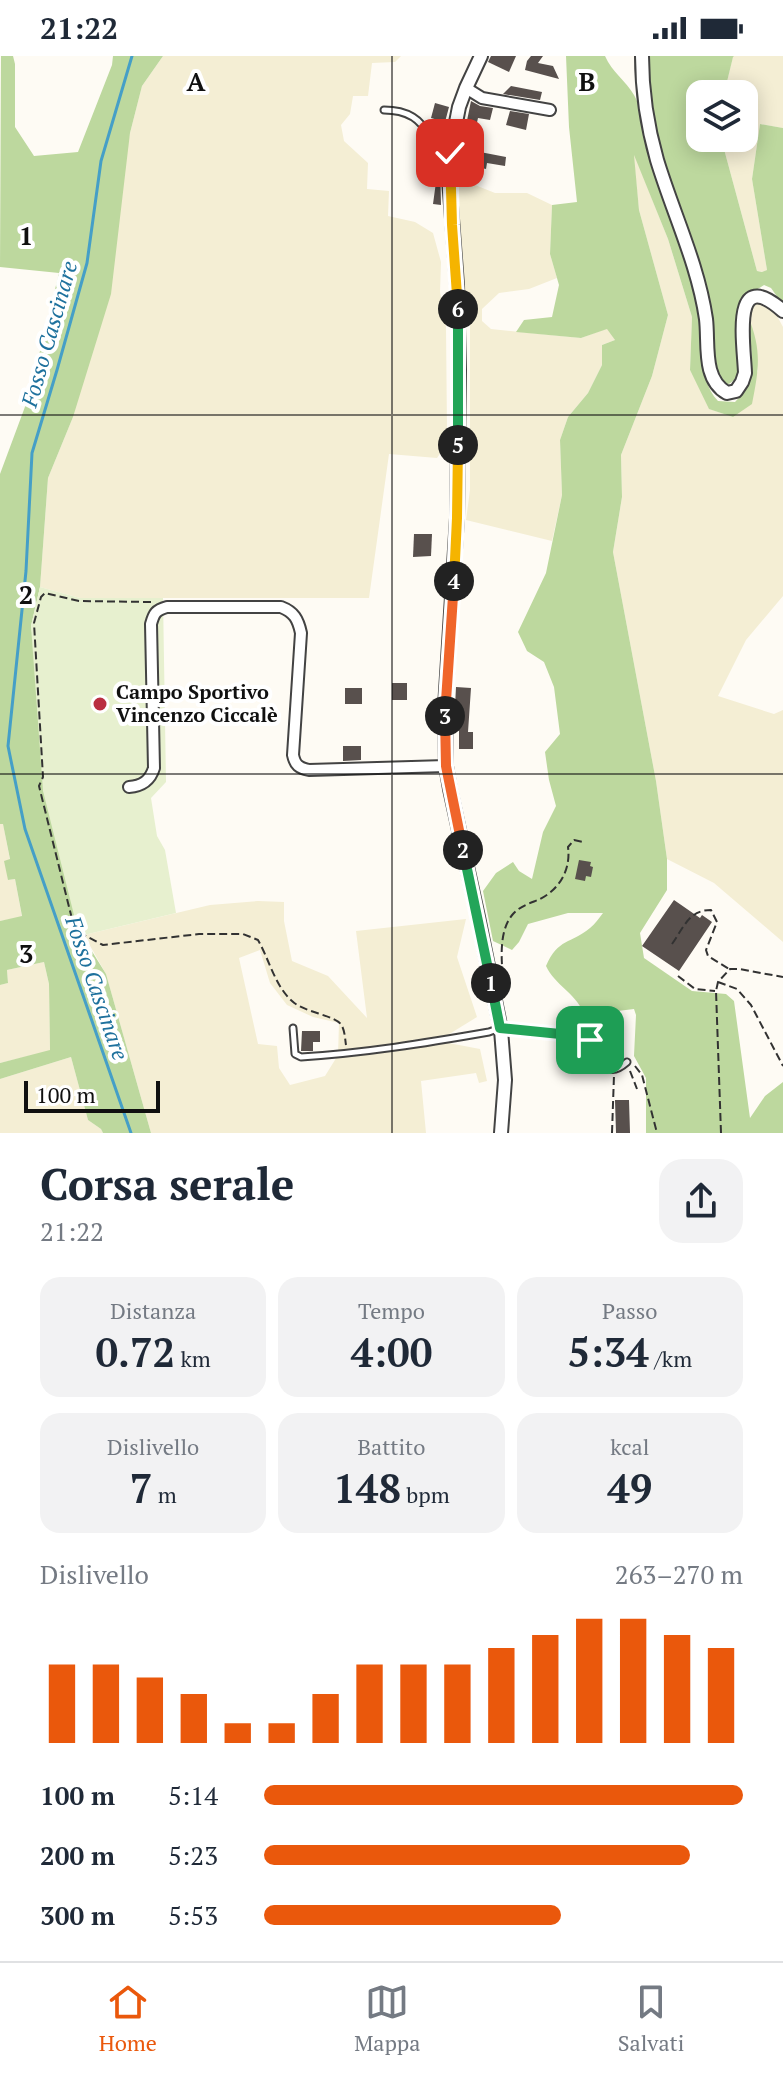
<!DOCTYPE html>
<html lang="it">
<meta charset="utf-8">
<style>
:root{--surface:#fff;--page:#f2f2f3;--text:#1f2937;--muted:#747a83;--line:#e0e1e3;--accent:#ea580c}
body{margin:0;font-family:"PT Serif",serif;background:var(--page);color:var(--text);height:100vh;display:flex;flex-direction:column;font-size:30px;white-space:nowrap}
*{box-sizing:border-box;margin:0}
p{font-size:26px;color:var(--muted)}
.icon{flex:none;width:44px;height:44px;fill:none;stroke:currentColor;stroke-width:2;stroke-linecap:round;stroke-linejoin:round}
.map{position:relative;height:1077px;overflow:hidden}
.details{display:flex;flex-direction:column;background:var(--surface);flex:1}
.details>*{flex:none}
.buttons{position:absolute;left:686px;top:24px;display:grid;gap:16px}
.buttons a{display:grid;place-items:center;width:72px;height:72px;border-radius:16px;background:var(--surface);box-shadow:0 4px 20px #0003;font-size:40px}
.scale{position:absolute;left:24px;bottom:20px;width:136px;box-sizing:border-box;padding-left:8px;border:4px solid #101010;border-top:0;font-size:22px;line-height:28px;white-space:nowrap;color:#101010;-webkit-text-stroke:6px #fff;paint-order:stroke}
.pin{position:absolute;display:grid;place-items:center;width:68px;height:68px;color:#fff;margin:-34px;border-radius:16px;box-shadow:0 4px 12px #0006}
.km{position:absolute;width:40px;height:40px;margin:-20px;border-radius:50%;background:#222;color:#fff;font-size:22px;line-height:40px;text-align:center}
.round{display:grid;place-items:center;flex:none;width:84px;height:84px;border-radius:24px;background:var(--page)}
.overview{display:flex;align-items:center;justify-content:space-between;height:136px;padding:0 40px}
h1{font-size:44px;font-weight:700;line-height:60px}
.figures{display:grid;grid-template-columns:repeat(3,1fr);gap:12px;height:136px;padding:8px 40px}
.figures div{display:grid;align-content:center;border-radius:20px;background:var(--page);text-align:center}
.figures b{font-size:40px;font-weight:700}
.figures small{font-size:22px;font-weight:400}
.figures p{font-size:22px}
.chart{height:224px;padding:16px 40px}
.chart p{display:flex;justify-content:space-between}
.chart svg{width:100%;height:144px;margin-top:8px;stroke:var(--accent);stroke-width:6}
ul{padding:0 40px;list-style:none;font-size:26px}
li{display:grid;grid-template-columns:128px 96px 1fr;align-items:center;height:60px}
li i{height:20px;border-radius:10px;background:var(--accent)}
.status{display:flex;justify-content:space-between;align-items:center;height:56px;padding:0 40px;background:var(--surface);direction:ltr}
.status svg{height:22px;fill:currentColor}
.menu{display:flex;justify-content:space-around;align-items:center;height:112px;border-top:2px solid var(--line);background:var(--surface);font-size:22px;color:var(--muted)}
.menu a{display:grid;justify-items:center;gap:4px}
.menu .current{color:var(--accent)}
.map>svg:first-child{display:block}
.farmland{fill:#f4eed4;fill-rule:evenodd}
.forest{fill:#bdd89e}
.pitch{fill:#e7f0cf}
.lines{fill:none;stroke-linecap:round;stroke-linejoin:round}
.stream{stroke:#459fc7;stroke-width:3}
.building{fill:#58504d}
.service-casing{stroke:#434343;stroke-width:9}
.minor-casing{stroke:#434343;stroke-width:14}
.tertiary-casing{stroke:#434343;stroke-width:16}
.path{stroke:#323232;stroke-width:2;stroke-dasharray:8 4;stroke-linecap:butt}
.service{stroke:#fff;stroke-width:5}
.minor{stroke:#fff;stroke-width:10}
.tertiary{stroke:#fff;stroke-width:12}
.split-1-casing{stroke:#fff;stroke-width:16}
.split-2-casing{stroke:#fff;stroke-width:16}
.split-3-casing{stroke:#fff;stroke-width:16}
.split-4-casing{stroke:#fff;stroke-width:16}
.split-5-casing{stroke:#fff;stroke-width:16}
.split-6-casing{stroke:#fff;stroke-width:16}
.split-7-casing{stroke:#fff;stroke-width:16}
.split-1{stroke:#22a559;stroke-width:10}
.split-2{stroke:#22a559;stroke-width:10}
.split-3{stroke:#f0652b;stroke-width:10}
.split-4{stroke:#f0652b;stroke-width:10}
.split-5{stroke:#f5b400;stroke-width:10}
.split-6{stroke:#22a559;stroke-width:10}
.split-7{stroke:#f5b400;stroke-width:10}
.grid{fill:none;stroke:#101010;stroke-width:2;stroke-opacity:0.55}
.poi-dot{fill:#ba2e41;stroke:#fff;stroke-width:3}
.labels{text-anchor:middle;stroke-width:8;stroke-linejoin:round;paint-order:stroke}
.poi-label{font-size:20px;font-weight:bold;fill:#101010;stroke:#fff;text-anchor:start}
.water-label{font-size:22px;font-style:italic;fill:#1e719d;stroke:#fff}
.grid-label{font-size:26px;text-anchor:middle;font-weight:bold;fill:#101010;stroke:#fff;stroke-width:8;stroke-linejoin:round;paint-order:stroke}
</style>
<div class="status"><b>21:22</b><svg viewBox="0 0 49 12"><path d="M0 12V9h3v3zM5 12V6h3v6zM10 12V3h3v9zM15 12V0h3v12zM26 1h20v11H26zM47 4h2v5h-2z"/></svg></div>
<div class="map">
<svg width="783" height="1077" viewBox="0 0 783 1077">
<rect width="100%" height="100%" fill="#fefbf4"/>
<g class="farmland">
<path d="M163,0h238l-6,6 -23,1 -4,33h-15l-3,18 -9,11 3,16 24,22 -1,26 22,2 -1,25 27,6 18,11 8,29 -1,30 6,35 1,103 -3,18 -7,10 -48,-4 -20,144h-289l-40,-11 8,-109 25,-61 57,-284 12,-47z"/>
<path d="M733,0h50v72l-23,-4 -8,55 15,91 -4,2 -6,-1 -36,-133h23v-44h-20z"/>
<path d="M633,95l35,88 24,78 -2,53 20,39 23,8 25,-46 -10,-55 4,-12h11l7,4 6,6 7,13v269l-37,44 -28,56 56,18 9,-4v232l-69,-59 -47,-24 -11,-78 -43,-229 9,-55 -1,-42 31,-79 16,-61 -29,-105z"/>
<path d="M455,115l20,14 20,8h32l25,12 -2,49 7,24 -28,11 -30,4 -17,16v12l9,8 90,9 27,-10 7,12 -13,5v20l-14,28 -20,24 -8,23 2,55 -10,46 -86,-21 4,-30v-164l-5,-10z"/>
<path d="M3,767l7,37 -2,20 7,-1 7,38 -22,4v-97z"/>
<path d="M258,845l26,1v19l8,40 36,15 39,42 -11,-87 110,-12 -9,38 20,60 -39,24 42,8 7,32 -8,2 -3,-10 -55,8 5,52h-275l-45,-159 -22,-39 126,-30zM260,894l10,33 17,22 26,12 26,6 -1,32 -13,21 -35,9 -11,-17 -2,-22 -19,-2 -19,-86z"/>
<path d="M44,906l5,22 1,67 -50,12v-78l8,-2 -1,-13z"/>
<path d="M71,1001l17,63 13,9 2,4h-103v-54z"/>
</g>
<g class="forest">
<path d="M1,0h12l2,8v63l19,29 44,-4 34,-87 1,-9h50l-21,30 -12,47 -19,161 -38,123 -25,61 -8,109 -9,39 46,301 29,47 45,159h-48l-2,-4 -13,-9 -17,-63 -71,22v-16l50,-13 -1,-66 -5,-22 -37,8 1,13 -8,2v-64l22,-5 -7,-37 -7,1 -4,-19 6,-2 -7,-35h-3v-350l29,-78 30,-123 -59,-6z"/>
<path d="M566,0h39c7,16 21,25 29,39 11,19 11,45 16,66 13,45 33,88 45,134 9,31 0,83 23,106l17,1c25,-22 15,-56 13,-86 14,34 11,53 4,88l-19,13 -24,-8 -19,-39 2,-53 -24,-78 -34,-84 5,55 29,105 -16,61 -31,79 1,42 -9,55 43,229 11,78v31l-27,43 4,25 48,33 34,3 8,7 16,117 15,-22 18,-14v51h-137v-55l-12,-22 2,-41 -2,-6 -41,5 -10,-2c-8,-19 -28,-27 -37,-46 12,-28 25,-22 44,-38 5,-4 9,-10 13,-15h-35l-40,11 -9,18 -7,8 -19,-9 -10,-50 13,-18 17,-11 6,9 13,8 11,-47 13,-26 -7,-26 -4,-28 15,-18 -6,-47 -10,-25 -17,-11 -9,-19 28,-59 16,-78 -2,-55 8,-23 20,-24 14,-28v-20l13,-5 -8,-11 -26,9 -65,-6 8,-12 28,-3 7,-32 -9,-31 2,-49 25,-3 -8,-75z"/>
<path d="M649,0h85l-1,1 -9,37h-24v44h21l36,133 5,1 5,-2 -15,-91 8,-55 23,4v177l-12,-17 -7,-3c-9,6 -19,10 -24,21 -11,22 13,68 -13,79l-7,-3 -4,-7c-2,-31 -2,-62 -10,-92 -22,-77 -60,-144 -57,-227z"/>
</g>
<path class="pitch" d="M40,531l40,11h83l3,184 -15,16 6,38 8,14 11,63 -92,22 -7,-8 -34,-136 -12,-165z"/>
<g class="lines">
<path class="stream" d="M131,1077l-106,-304 -17,-83 18,-175 6,-118 25,-83 30,-107 14,-102 31,-105"/>
</g>
<g class="building">
<path d="M491,0h25l-7,16 -21,-10z"/>
<path d="M531,0h12l-5,7 15,3 6,13 -34,-9 2,-9z"/>
<path d="M511,30l31,6 -2,8 -37,-6z"/>
<path d="M471,45l9,5 13,2 -3,12 -12,-2 -6,26 9,2 -1,6 26,5 -1,9 -18,-3 -1,6 -13,-3 1,-3 -15,-3z"/>
<path d="M435,47l14,4 -4,15 -14,-4z"/>
<path d="M510,55l19,3 -3,16 -20,-5z"/>
<path d="M425,87l14,1 -1,16 -14,-1z"/>
<path d="M437,111h3l1,38 -8,-1 3,-22h-2v-12h3z"/>
<path d="M414,478h18l-1,22 -18,1z"/>
<rect x="392" y="627" width="15" height="17"/>
<path d="M456,631l15,1 -3,44h5v17h-14v-22l-5,-1z"/>
<rect x="345" y="632" width="17" height="16"/>
<path d="M343,690h18v14l-18,1z"/>
<path d="M579,804l12,2 -1,4 3,1 -2,10 -5,-1 -1,5 -10,-2z"/>
<path d="M674,844l26,18 2,-3 10,7 -33,49 -37,-25z"/>
<path d="M616,959l2,11 -20,4 -2,-11z"/>
<path d="M302,975h18v11h-7v9h-12z"/>
<path d="M609,982l12,1 -3,21 -11,-2z"/>
<path d="M615,1044h14l1,33h-14z"/>
</g>
<g class="lines">
<defs>
<g id="service">
<path d="M384,54c21,0 37,7 45,27l6,2 18,-10"/>
<path d="M293,972l2,26 6,3c64,-4 125,-14 188,-25l11,-4 80,8c6,2 8,3 12,7 11,11 11,40 35,19"/>
</g>
<g id="minor">
<path d="M466,32l16,10 68,12"/>
<path d="M129,731c13,-1 21,-6 25,-19l-3,-144c3,-11 5,-14 16,-17h114c13,5 17,12 20,26l-8,122c2,10 6,13 16,15l137,-4"/>
</g>
<g id="tertiary">
<path d="M481,0l-15,32 -7,19 -9,46 -1,26 8,106 2,85 -2,148 -12,189 1,59 4,23 28,128 23,113 4,50 -4,53"/>
<path d="M642,0c0,36 5,69 15,104 16,53 41,104 49,159 3,25 -4,60 21,74l9,-2 6,-9 3,-9c-1,-29 -15,-109 38,-62"/>
</g>
</defs>
<use href="#service" class="service-casing"/>
<use href="#minor" class="minor-casing"/>
<use href="#tertiary" class="tertiary-casing"/>
<g class="path">
<path d="M151,546l-72,-1 -34,-8 -4,4 -7,26 9,154 -4,9 35,141 10,8 19,10 96,-11h44l15,6c11,19 17,46 34,61 12,12 45,14 50,25 3,6 3,13 4,19"/>
<path d="M672,888c12,-17 17,-34 39,-34l6,12 -11,28 2,6 21,13"/>
<path d="M678,920l17,13 20,2"/>
<path d="M718,926l19,7 14,16 32,61"/>
<path d="M504,932c-2,-22 -7,-56 9,-74 7,-8 18,-11 27,-15 20,-10 31,-30 28,-52l6,-7 9,2"/>
<path d="M635,1010l7,9 15,58"/>
<path d="M630,1015l7,18"/>
<path d="M612,1077l2,-58"/>
<path d="M721,1077l-5,-142 2,-9 12,-13h9l44,8"/>
</g>
<use href="#service" class="service"/>
<use href="#minor" class="minor"/>
<use href="#tertiary" class="tertiary"/>
</g>
<g class="lines">
<defs>
<path id="split-1" d="M491,927l9,45 80,8 10,4"/>
<path id="split-2" d="M463,794l28,133"/>
<path id="split-3" d="M445,660l1,50 17,84"/>
<path id="split-4" d="M445,660l9,-135"/>
<path id="split-5" d="M454,525l3,-63 1,-73"/>
<path id="split-6" d="M458,253v136"/>
<path id="split-7" d="M450,97l2,72 6,84"/>
</defs>
<use href="#split-1" class="split-1-casing"/>
<use href="#split-2" class="split-2-casing"/>
<use href="#split-3" class="split-3-casing"/>
<use href="#split-4" class="split-4-casing"/>
<use href="#split-5" class="split-5-casing"/>
<use href="#split-6" class="split-6-casing"/>
<use href="#split-7" class="split-7-casing"/>
<use href="#split-1" class="split-1"/>
<use href="#split-2" class="split-2"/>
<use href="#split-3" class="split-3"/>
<use href="#split-4" class="split-4"/>
<use href="#split-5" class="split-5"/>
<use href="#split-6" class="split-6"/>
<use href="#split-7" class="split-7"/>
</g>
<path class="grid" d="M392,0v1077M0,359h783M0,718h783"/>
<circle class="poi-dot" cx="100" cy="648" r="8"/>
<g class="labels">
<g class="poi-label">
<text x="116" y="643">Campo Sportivo<tspan x="116" dy="23">Vincenzo Ciccalè</tspan></text>
</g>
<g class="water-label">
<text transform="translate(49 278) rotate(-74)" y="8">Fosso Cascinare</text>
<text transform="translate(97 932) rotate(71)" y="8">Fosso Cascinare</text>
</g>
</g>
<g class="grid-label">
<text x="196" y="35">A</text>
<text x="587" y="35">B</text>
<text x="26" y="189">1</text>
<text x="26" y="548">2</text>
<text x="26" y="907">3</text>
</g>
</svg>
<div class="buttons">
<a><svg class="icon" aria-label="layers" viewBox="0 0 24 24"><path d="M12 4l9 5-9 5-9-5zM3 14l9 5 9-5"/></svg></a>
</div>
<div class="scale">100 m</div>
<div class="pin" style="left:590px;top:984px;background:#1e9e55"><svg class="icon" aria-label="arrive" viewBox="0 0 24 24"><path d="M6 21V4h12l-3 4 3 4H6"/></svg></div>
<div class="pin" style="left:450px;top:97px;background:#d93025"><svg class="icon" aria-label="check" viewBox="0 0 24 24"><path d="M5 12l5 5 9-10"/></svg></div>
<b class="km" style="left:491px;top:927px">1</b>
<b class="km" style="left:463px;top:794px">2</b>
<b class="km" style="left:445px;top:660px">3</b>
<b class="km" style="left:454px;top:525px">4</b>
<b class="km" style="left:458px;top:389px">5</b>
<b class="km" style="left:458px;top:253px">6</b>
</div>
<section class="details">
<div class="overview"><div><h1>Corsa serale</h1><p>21:22</p></div><a class="round"><svg class="icon" aria-label="share" viewBox="0 0 24 24"><path d="M12 15V3M7 8l5-5 5 5M5 13v7h14v-7"/></svg></a></div>
<div class="figures">
<div><p>Distanza</p><b>0.72<small> km</small></b></div>
<div><p>Tempo</p><b>4:00</b></div>
<div><p>Passo</p><b>5:34<small> /km</small></b></div>
</div>
<div class="figures">
<div><p>Dislivello</p><b>7<small> m</small></b></div>
<div><p>Battito</p><b>148<small> bpm</small></b></div>
<div><p>kcal</p><b>49</b></div>
</div>
<div class="chart"><p><span>Dislivello</span>263–270 m</p>
<svg viewBox="0 0 160 44" preserveAspectRatio="none"><path d="M5 44V20M15 44V20M25 44V24M35 44V29M45 44V38M55 44V38M65 44V29M75 44V20M85 44V20M95 44V20M105 44V15M115 44V11M125 44V6M135 44V6M145 44V11M155 44V15"/></svg>
</div>
<ul>
<li><b>100 m</b>5:14<i style="width:100%"></i></li>
<li><b>200 m</b>5:23<i style="width:89%"></i></li>
<li><b>300 m</b>5:53<i style="width:62%"></i></li>
</ul>
</section>
<nav class="menu">
<a class="current"><svg class="icon" aria-label="home" viewBox="0 0 24 24"><path d="M3 11l9-7 9 7M6 9v11h12V9"/></svg>Home</a>
<a><svg class="icon" aria-label="map" viewBox="0 0 24 24"><path d="M3 6l6-2 6 2 6-2v14l-6 2-6-2-6 2zM9 4v14M15 6v14"/></svg>Mappa</a>
<a><svg class="icon" aria-label="saved" viewBox="0 0 24 24"><path d="M7 4h10v16l-5-4-5 4z"/></svg>Salvati</a>
</nav>
